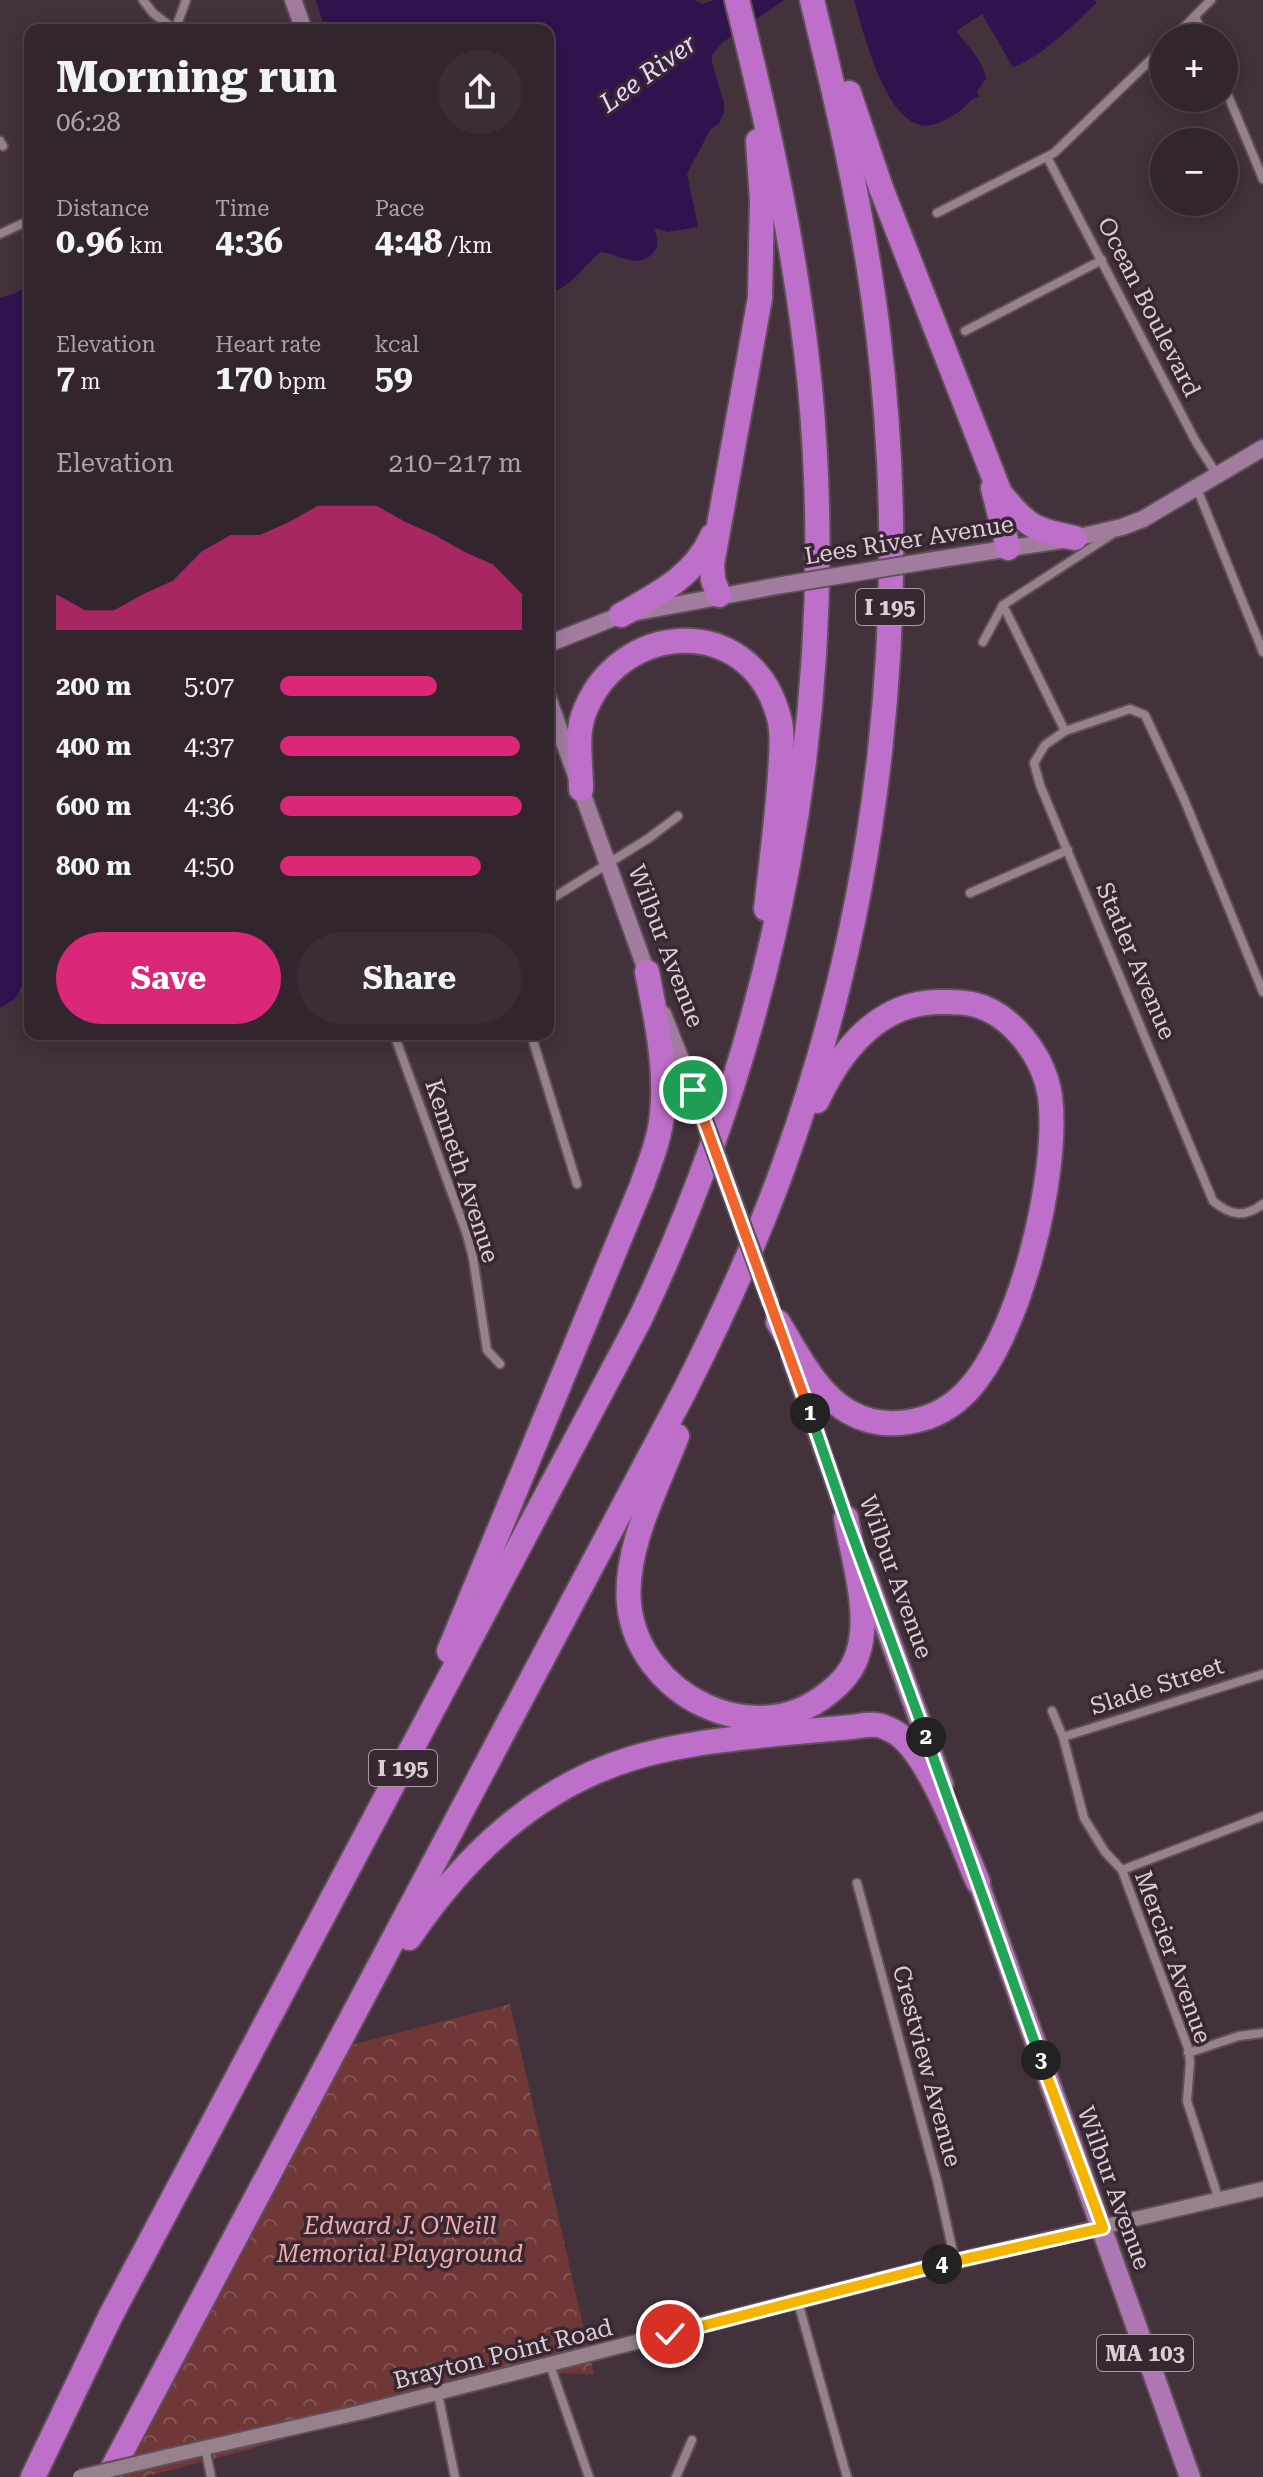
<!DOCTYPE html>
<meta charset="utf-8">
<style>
:root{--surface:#32252d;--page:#3a2d35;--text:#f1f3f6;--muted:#a8a5aa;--line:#4d4249;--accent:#db2777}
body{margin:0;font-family:"Roboto Serif",serif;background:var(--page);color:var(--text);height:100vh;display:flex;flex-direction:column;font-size:30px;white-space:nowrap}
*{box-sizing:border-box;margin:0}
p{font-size:26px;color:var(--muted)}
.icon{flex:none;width:44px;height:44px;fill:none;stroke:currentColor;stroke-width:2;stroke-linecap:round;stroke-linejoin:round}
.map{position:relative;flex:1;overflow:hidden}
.sheet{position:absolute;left:24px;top:24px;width:530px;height:1016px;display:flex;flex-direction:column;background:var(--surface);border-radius:16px;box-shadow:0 4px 20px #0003,0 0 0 2px var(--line)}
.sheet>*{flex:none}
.controls{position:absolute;left:1150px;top:24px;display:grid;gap:16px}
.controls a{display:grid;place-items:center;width:88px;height:88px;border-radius:50%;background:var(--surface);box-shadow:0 4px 20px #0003,0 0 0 2px var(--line);font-size:40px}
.pin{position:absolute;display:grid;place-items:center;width:68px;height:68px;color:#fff;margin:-34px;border:4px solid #fff;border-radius:50%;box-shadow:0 2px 8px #0007}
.km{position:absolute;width:40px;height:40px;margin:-20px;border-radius:50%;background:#222;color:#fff;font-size:22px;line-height:40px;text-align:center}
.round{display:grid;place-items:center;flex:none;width:84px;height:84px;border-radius:42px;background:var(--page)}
.overview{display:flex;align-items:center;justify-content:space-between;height:136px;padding:0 32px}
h1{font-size:44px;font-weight:700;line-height:60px}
.stats{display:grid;grid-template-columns:repeat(3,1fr);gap:12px;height:136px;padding:8px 32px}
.stats div{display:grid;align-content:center}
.stats b{font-size:34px;font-weight:700}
.stats small{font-size:22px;font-weight:400}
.stats p{font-size:22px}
.chart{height:224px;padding:16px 32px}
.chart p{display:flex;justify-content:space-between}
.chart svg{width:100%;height:144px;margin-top:8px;fill:var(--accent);opacity:.7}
.button{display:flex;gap:16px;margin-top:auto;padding:16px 32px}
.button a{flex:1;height:92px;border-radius:48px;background:var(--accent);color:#fff;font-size:32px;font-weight:700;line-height:92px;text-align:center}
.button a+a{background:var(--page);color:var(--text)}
ul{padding:0 32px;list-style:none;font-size:26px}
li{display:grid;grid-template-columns:128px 96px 1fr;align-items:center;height:60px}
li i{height:20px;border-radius:10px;background:var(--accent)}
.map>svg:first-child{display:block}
.forest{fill:url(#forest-crowns)}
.water{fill:#30124f}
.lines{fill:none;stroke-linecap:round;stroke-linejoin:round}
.minor-casing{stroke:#5e4f58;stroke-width:12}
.tertiary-casing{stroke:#5e4f58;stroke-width:18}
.secondary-casing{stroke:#5e4f58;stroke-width:20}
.primary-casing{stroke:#5e4f58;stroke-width:24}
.motorway-casing{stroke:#5e4f58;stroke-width:28}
.minor{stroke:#96818d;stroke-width:8}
.tertiary{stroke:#96818d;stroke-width:14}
.secondary{stroke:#a27c9f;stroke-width:16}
.primary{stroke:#ae76b2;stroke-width:20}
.motorway{stroke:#be6fca;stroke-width:24}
.tertiary-bridge-casing{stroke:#5e4f58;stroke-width:18;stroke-linecap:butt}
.secondary-bridge-casing{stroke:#5e4f58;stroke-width:20;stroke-linecap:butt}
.tertiary-bridge{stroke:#96818d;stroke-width:14}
.secondary-bridge{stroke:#a27c9f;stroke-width:16}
.split-1-casing{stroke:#fff;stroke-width:16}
.split-2-casing{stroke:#fff;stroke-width:16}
.split-3-casing{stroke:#fff;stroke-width:16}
.split-4-casing{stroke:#fff;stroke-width:16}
.split-5-casing{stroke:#fff;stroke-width:16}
.split-1{stroke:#f0652b;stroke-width:10}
.split-2{stroke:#22a559;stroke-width:10}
.split-3{stroke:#22a559;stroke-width:10}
.split-4{stroke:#f5b400;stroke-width:10}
.split-5{stroke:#f5b400;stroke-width:10}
.labels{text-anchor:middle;stroke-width:7;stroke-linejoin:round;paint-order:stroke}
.shield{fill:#382732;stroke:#a99ca4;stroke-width:2}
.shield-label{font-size:22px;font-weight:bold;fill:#daced5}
.street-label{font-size:24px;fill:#daced5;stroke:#382732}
.park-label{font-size:24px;font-style:italic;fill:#f2adab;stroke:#382732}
.water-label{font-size:26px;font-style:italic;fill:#e5d7fd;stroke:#382732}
</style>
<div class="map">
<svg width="1263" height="2477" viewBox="0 0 1263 2477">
<defs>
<pattern id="forest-crowns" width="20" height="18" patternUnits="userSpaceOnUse" patternTransform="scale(2)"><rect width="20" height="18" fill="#6f3837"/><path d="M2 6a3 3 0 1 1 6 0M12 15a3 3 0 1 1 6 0" fill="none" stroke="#835453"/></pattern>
</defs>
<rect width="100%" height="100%" fill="#43313c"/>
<path class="forest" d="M510,2004l84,370 -82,-2 -101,26 -160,51 -107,28h-40l27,-72 189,-352z"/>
<g class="water">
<path d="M316,0h379l7,4 12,-4h70l-61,42 -11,13v8l12,40v9l-5,11 -9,7 -23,44 11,53 -30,5 -13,-4c0,4 2,8 2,13 1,5 -1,9 -4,12 -15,17 -35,1 -52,-1 -20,15 -26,34 -53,41v-263h-223z"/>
<path d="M854,0h240l3,2c-18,19 -60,58 -84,65l-31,-53 -26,17c11,14 26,28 30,47l-9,14 2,5c-9,1 -11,8 -19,14 -7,5 -20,12 -28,14 -44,10 -69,-94 -78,-125z"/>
<path d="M30,275v706l-9,6 -6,12 -15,9v-710c18,-5 22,-5 30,-23z"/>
</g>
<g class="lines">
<defs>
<g id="minor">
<path d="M143,0l10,13 22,17"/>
<path d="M1195,16l9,22"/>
<path d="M175,30l11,-30"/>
<path d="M1173,38l38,-38"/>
<path d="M1224,86l39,93"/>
<path d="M0,141l3,5"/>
<path d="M1047,157l149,285 21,33"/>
<path d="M937,213l117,-60 110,-106"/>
<path d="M0,234l30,-14"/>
<path d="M965,331l137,-71"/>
<path d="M1196,486l67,166"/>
<path d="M1003,605l62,126"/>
<path d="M983,642l20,-37 108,-70"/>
<path d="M970,893l98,-43"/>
<path d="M548,901l101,-63 29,-22"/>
<path d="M1263,992l-79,-193 -39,-84 -15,-6 -65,22 -20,14 -11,18 6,22 173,416c18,15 31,17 50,3"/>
<path d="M394,1034l73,201 6,23 14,92 13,14"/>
<path d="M531,1034l46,150"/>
<path d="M1052,1711l11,26 21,81 21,34 17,18 66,178 2,14 -3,39 32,99"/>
<path d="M1063,1737l200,-63"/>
<path d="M1122,1870l141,-54"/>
<path d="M857,1883l80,297 18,81"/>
<path d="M1188,2053l51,-17 24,-3"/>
<path d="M798,2302l49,175"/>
<path d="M550,2365l39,112"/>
<path d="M438,2394l17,83"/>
<path d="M205,2447l6,30"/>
<path d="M676,2477l16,-37"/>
</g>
<path id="tertiary" d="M169,2456l193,-44 568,-145 333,-78"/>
<g id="secondary">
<path d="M293,0l11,30"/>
<path d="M928,561l147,-23 47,-11 21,-8 120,-71"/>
<path d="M548,644l73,-29 161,-30"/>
<path d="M548,698l102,283"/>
<path d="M663,1014l30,76"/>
<path d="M790,1358l56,160"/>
</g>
<g id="primary">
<path d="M863,1566l80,218"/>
<path d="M974,1870l216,607"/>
</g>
<g id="motorway">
<path d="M849,93l32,95 119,305c27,33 33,37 75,45"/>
<path d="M993,488l15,60"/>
<path d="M719,595l-6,-15 -1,-16 48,-266 2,-98 -4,-59"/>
<path d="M621,615c35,-20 74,-39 91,-79"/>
<path d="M581,789c0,-23 -5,-52 2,-73 33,-95 165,-105 195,-2 6,19 3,41 2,61 -3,44 -9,89 -14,134"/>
<path d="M778,1322c19,31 38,71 71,90 35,20 83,12 112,-15 58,-52 99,-225 89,-301 -6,-39 -38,-83 -78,-92 -12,-3 -24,-2 -36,-2 -59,2 -96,50 -119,99"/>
<path d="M677,1436c-20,52 -53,112 -48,168 9,91 125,149 198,90 12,-9 25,-23 30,-38 15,-40 -4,-97 -11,-138"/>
<path d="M449,1651l193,-466c8,-23 18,-47 20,-71 5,-48 -6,-96 -15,-142"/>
<path d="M409,1938c55,-81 125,-149 221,-179 50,-16 104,-20 156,-26 22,-2 44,-4 66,-6 8,-1 17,-3 24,-2 5,0 13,4 17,6 35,18 69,115 85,151"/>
<path d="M33,2477l77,-160 530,-998c138,-291 200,-611 170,-932 -13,-131 -41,-259 -73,-387"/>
<path d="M108,2477l576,-1085c38,-75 73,-151 101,-230 95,-264 127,-552 93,-830 -14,-113 -39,-222 -66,-332"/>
</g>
</defs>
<use href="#minor" class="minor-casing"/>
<use href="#tertiary" class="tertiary-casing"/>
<use href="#secondary" class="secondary-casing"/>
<use href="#primary" class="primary-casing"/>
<use href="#motorway" class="motorway-casing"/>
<use href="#minor" class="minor"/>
<use href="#tertiary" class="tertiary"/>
<use href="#secondary" class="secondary"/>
<use href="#primary" class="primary"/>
<use href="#motorway" class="motorway"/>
<defs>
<path id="tertiary-bridge" d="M80,2477l89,-21"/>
<g id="secondary-bridge">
<path d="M782,585l146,-24"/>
<path d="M693,1090l78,214"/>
</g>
</defs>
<use href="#tertiary-bridge" class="tertiary-bridge-casing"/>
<use href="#secondary-bridge" class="secondary-bridge-casing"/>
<use href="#tertiary-bridge" class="tertiary-bridge"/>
<use href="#secondary-bridge" class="secondary-bridge"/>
</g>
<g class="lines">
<defs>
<path id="split-1" d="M693,1090l117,323"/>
<path id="split-2" d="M810,1413l36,105 80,219"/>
<path id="split-3" d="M926,1737l115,323"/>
<path id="split-4" d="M942,2264l161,-36 -62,-168"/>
<path id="split-5" d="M670,2334l272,-70"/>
</defs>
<use href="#split-1" class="split-1-casing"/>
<use href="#split-2" class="split-2-casing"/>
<use href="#split-3" class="split-3-casing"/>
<use href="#split-4" class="split-4-casing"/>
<use href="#split-5" class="split-5-casing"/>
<use href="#split-1" class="split-1"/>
<use href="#split-2" class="split-2"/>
<use href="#split-3" class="split-3"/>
<use href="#split-4" class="split-4"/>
<use href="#split-5" class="split-5"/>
</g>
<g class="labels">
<g class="shield">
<rect x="856" y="589" width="68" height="36" rx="6"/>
<rect x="369" y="1750" width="68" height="36" rx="6"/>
<rect x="1097" y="2335" width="96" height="36" rx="6"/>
</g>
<g class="shield-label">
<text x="890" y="615">I 195</text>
<text x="403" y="1776">I 195</text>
<text x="1145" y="2361">MA 103</text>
</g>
<g class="street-label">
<text transform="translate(1149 307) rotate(63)" y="8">Ocean Boulevard</text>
<text transform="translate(909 540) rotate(-9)" y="8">Lees River Avenue</text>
<text transform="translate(666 946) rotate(69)" y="8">Wilbur Avenue</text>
<text transform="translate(1136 961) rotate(67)" y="8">Statler Avenue</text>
<text transform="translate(462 1171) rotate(72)" y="8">Kenneth Avenue</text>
<text transform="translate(896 1577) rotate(70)" y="8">Wilbur Avenue</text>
<text transform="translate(1157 1686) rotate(-18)" y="8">Slade Street</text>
<text transform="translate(1173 1957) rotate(70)" y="8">Mercier Avenue</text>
<text transform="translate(927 2066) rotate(75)" y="8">Crestview Avenue</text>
<text transform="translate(1114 2188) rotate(70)" y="8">Wilbur Avenue</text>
<text transform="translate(503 2354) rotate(-14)" y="8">Brayton Point Road</text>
</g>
<g class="park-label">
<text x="400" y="2234">Edward J. O'Neill<tspan x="400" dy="28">Memorial Playground</tspan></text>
</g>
<g class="water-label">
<text transform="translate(648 73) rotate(-36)" y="9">Lee River</text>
</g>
</g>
</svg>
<div class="controls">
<a>+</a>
<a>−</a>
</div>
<div class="pin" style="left:693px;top:1090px;background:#1e9e55"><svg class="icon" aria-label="arrive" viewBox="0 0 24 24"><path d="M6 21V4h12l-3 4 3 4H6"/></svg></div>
<div class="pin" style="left:670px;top:2334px;background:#d93025"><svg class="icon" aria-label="check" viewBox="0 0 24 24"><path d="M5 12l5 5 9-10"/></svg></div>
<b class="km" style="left:810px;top:1413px">1</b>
<b class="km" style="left:926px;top:1737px">2</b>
<b class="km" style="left:1041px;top:2060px">3</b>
<b class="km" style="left:942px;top:2264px">4</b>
<section class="sheet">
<div class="overview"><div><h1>Morning run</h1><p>06:28</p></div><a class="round"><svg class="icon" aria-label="share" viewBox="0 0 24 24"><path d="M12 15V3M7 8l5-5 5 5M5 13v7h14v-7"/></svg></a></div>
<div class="stats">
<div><p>Distance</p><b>0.96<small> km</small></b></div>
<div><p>Time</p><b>4:36</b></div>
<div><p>Pace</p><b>4:48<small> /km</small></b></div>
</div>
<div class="stats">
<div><p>Elevation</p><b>7<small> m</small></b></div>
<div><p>Heart rate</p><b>170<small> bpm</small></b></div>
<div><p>kcal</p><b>59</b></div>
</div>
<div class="chart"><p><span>Elevation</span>210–217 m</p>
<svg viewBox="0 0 160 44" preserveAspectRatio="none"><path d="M0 44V33L10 38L20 38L30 33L40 29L50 20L60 15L70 15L80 11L90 6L100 6L110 6L120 11L130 15L140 20L150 24L160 33V44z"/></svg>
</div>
<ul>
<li><b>200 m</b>5:07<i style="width:65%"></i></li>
<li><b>400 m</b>4:37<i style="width:99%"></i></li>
<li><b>600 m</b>4:36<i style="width:100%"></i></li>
<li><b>800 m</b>4:50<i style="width:83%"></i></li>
</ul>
<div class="button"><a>Save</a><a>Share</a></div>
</section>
</div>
